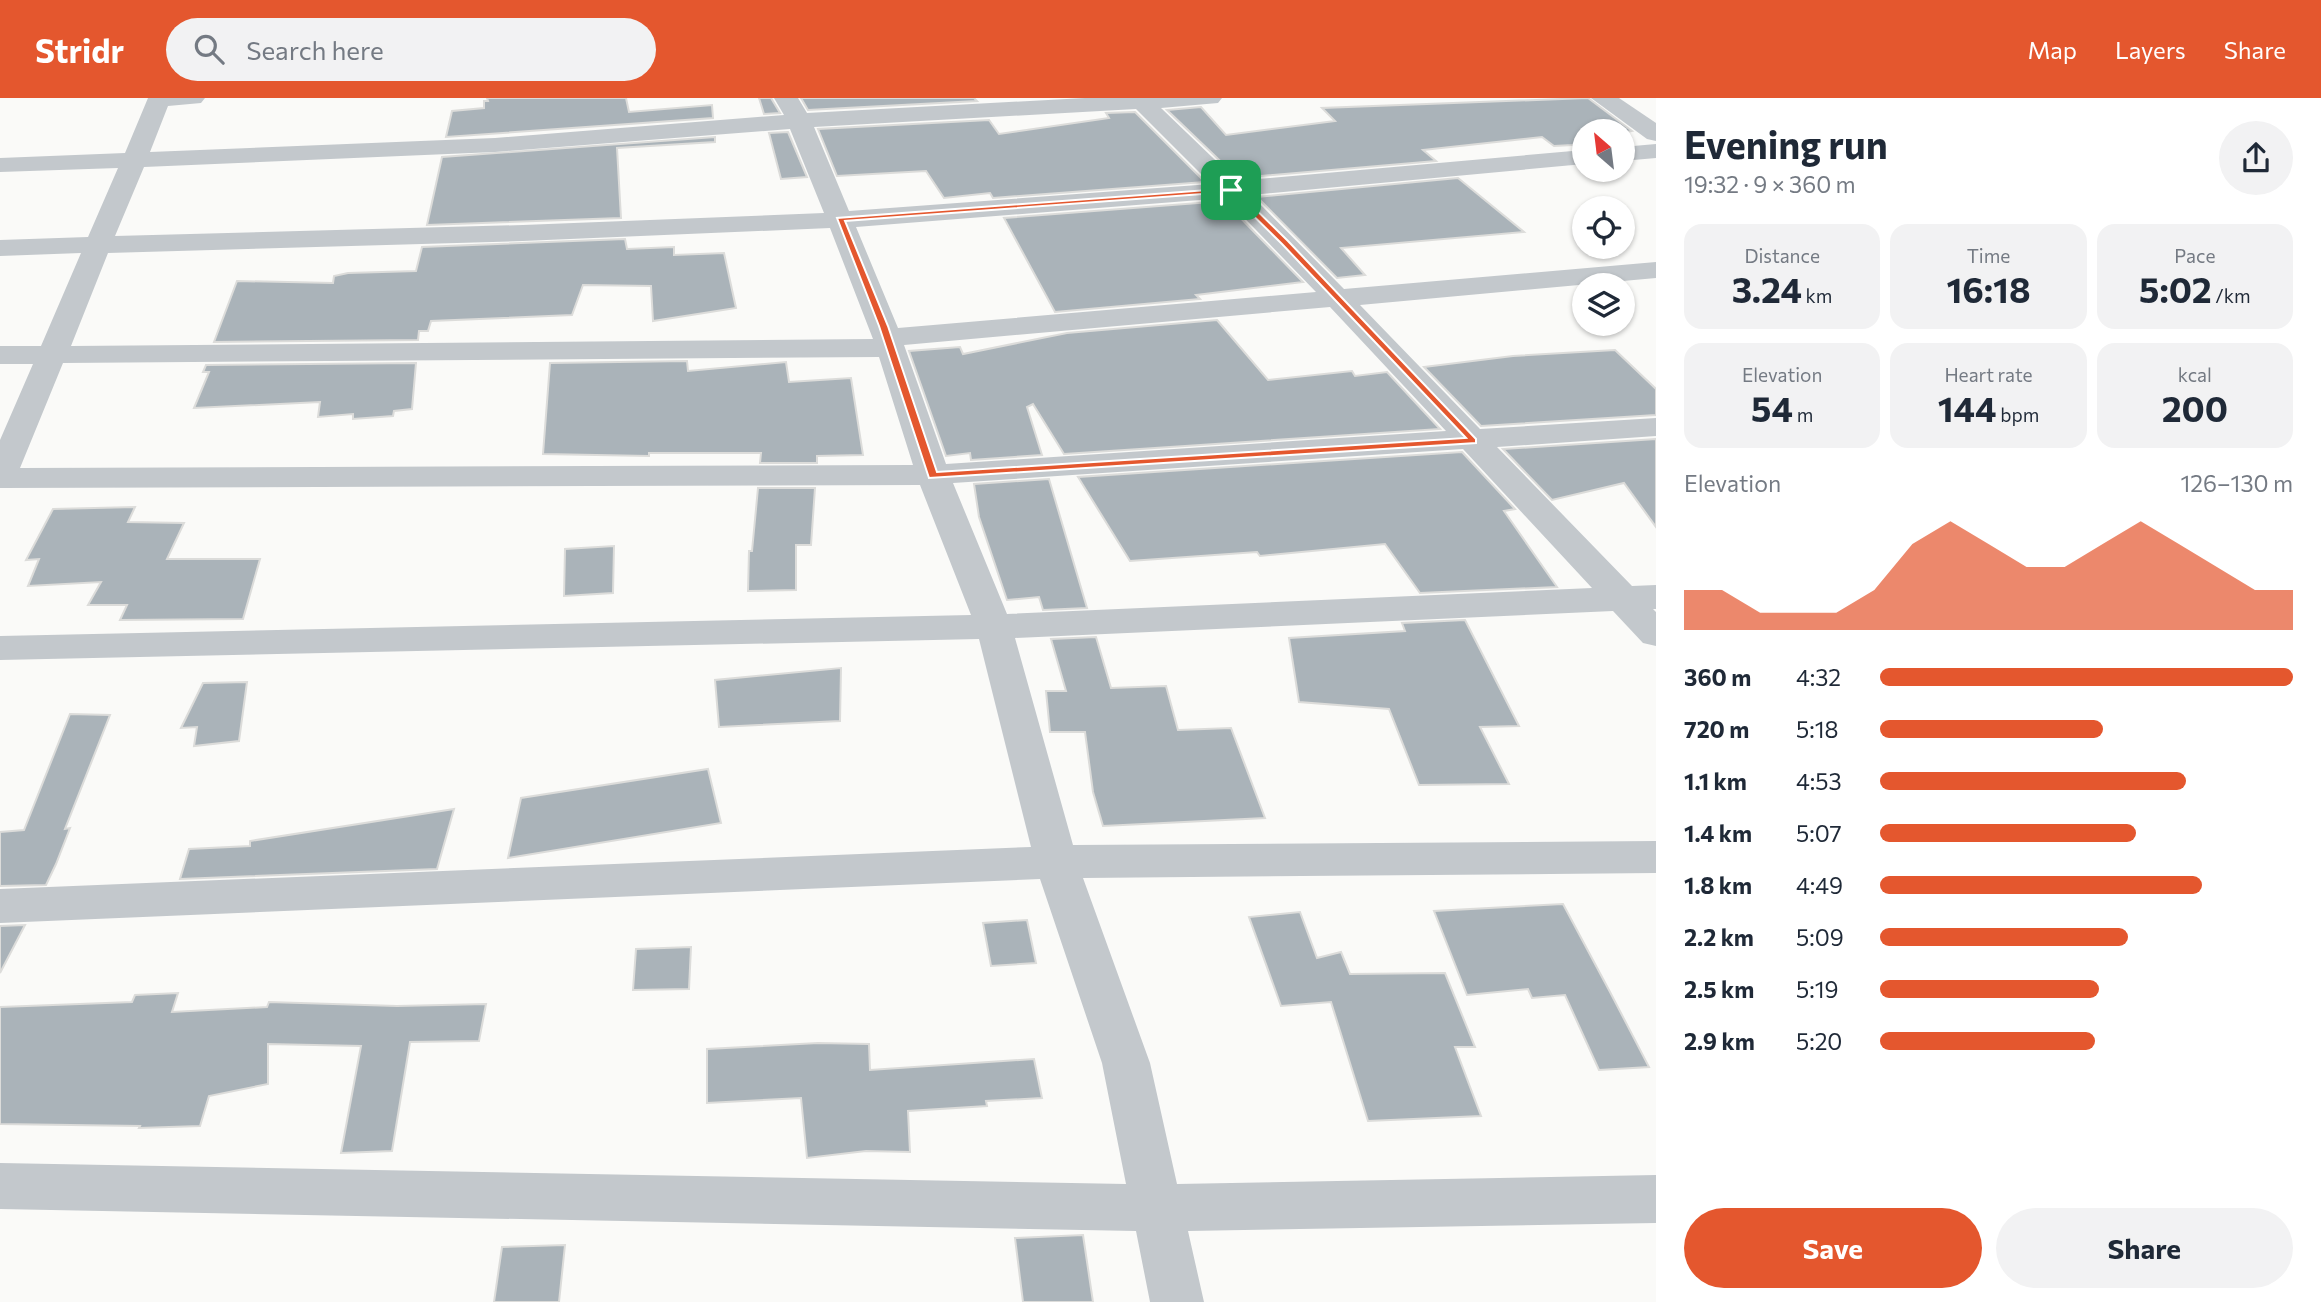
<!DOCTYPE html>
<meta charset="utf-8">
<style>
:root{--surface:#fff;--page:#f2f2f3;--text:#1f2937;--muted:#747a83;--accent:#e4572e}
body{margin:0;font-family:Commissioner,sans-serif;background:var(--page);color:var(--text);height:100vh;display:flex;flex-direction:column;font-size:26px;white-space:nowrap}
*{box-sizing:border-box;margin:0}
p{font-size:23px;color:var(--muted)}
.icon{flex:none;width:38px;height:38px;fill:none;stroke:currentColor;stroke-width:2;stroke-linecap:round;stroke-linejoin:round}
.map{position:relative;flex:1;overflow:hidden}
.panel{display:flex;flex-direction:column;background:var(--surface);width:665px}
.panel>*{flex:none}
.needle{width:46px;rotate:332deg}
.tools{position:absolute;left:1572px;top:21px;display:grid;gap:14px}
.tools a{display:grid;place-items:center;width:63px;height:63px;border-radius:50%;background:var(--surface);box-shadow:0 2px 5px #0004;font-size:35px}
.pin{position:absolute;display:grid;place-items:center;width:60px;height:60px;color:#fff;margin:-30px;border-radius:14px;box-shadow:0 4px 10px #0006}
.round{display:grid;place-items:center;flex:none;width:74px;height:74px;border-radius:37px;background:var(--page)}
.summary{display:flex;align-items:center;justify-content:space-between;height:119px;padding:0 28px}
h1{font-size:38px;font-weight:700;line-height:52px}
.metrics{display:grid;grid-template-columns:repeat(3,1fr);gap:10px;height:119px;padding:7px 28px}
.metrics div{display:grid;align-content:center;border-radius:18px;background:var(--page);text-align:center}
.metrics b{font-size:35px;font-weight:700}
.metrics small{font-size:19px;font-weight:400}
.metrics p{font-size:19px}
.chart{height:196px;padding:14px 28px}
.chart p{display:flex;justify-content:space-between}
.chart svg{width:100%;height:126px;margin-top:7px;fill:var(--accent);opacity:.7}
.button{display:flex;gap:14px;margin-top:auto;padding:14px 28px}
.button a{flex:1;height:80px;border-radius:42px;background:var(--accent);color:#fff;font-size:28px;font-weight:700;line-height:80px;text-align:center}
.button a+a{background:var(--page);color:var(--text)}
ul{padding:0 28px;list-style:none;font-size:23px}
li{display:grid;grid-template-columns:112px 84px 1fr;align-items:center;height:52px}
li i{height:18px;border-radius:9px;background:var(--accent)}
header{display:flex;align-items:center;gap:42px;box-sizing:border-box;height:98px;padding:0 35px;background:var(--accent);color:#fff}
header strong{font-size:33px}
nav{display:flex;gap:38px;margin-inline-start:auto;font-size:24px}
.search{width:490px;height:63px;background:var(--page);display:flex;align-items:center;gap:18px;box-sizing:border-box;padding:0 24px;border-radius:38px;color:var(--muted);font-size:26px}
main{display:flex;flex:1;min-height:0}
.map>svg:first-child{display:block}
.building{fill:#aab3b9;stroke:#dcdcda;stroke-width:2}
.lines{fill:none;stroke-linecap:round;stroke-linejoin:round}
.minor{fill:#c3c8cc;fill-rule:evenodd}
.route{fill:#e4572e;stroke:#fff;stroke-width:2;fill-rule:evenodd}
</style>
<header>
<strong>Stridr</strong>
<div class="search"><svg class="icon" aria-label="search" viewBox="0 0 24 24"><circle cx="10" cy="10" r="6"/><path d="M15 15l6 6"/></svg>Search here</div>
<nav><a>Map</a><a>Layers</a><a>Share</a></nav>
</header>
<main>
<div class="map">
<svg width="1656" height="1204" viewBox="0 0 1656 1204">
<rect width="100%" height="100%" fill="#fafaf8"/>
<g class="building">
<path d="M487,0h139l3,14 83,-7 1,13 -267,19 6,-26 32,-3v-7h4z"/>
<path d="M759,0h12l9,15 -16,1z"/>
<path d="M801,0h173l3,3 -169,9z"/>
<path d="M1588,0l44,33 -10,2 -38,-2v11l-11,3 -19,1 -12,-9 -119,13 13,11 -198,17 -71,-68 34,-3 25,28 109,-14 -13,-13z"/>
<path d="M1135,14l70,70 -212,16 -3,-5 -46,5 -18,-27 -89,5 -19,-47 171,-9 10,14 110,-16 -3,-5z"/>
<path d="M788,34l19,45 -26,2 -12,-46z"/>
<path d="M715,39v5l-98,6 4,70 -194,7 15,-68z"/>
<path d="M1458,80l66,54 -183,16 24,27 -28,3 -80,-81z"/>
<path d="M1224,103l79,81 -107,13 4,4 -145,13 -51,-94z"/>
<path d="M625,141l2,10 47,-2v8l50,-2 12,55 -83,13 -2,-35 -68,-1 -11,30 -141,6 -3,10h-9l-1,9 -204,2 23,-61 96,2 1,-7 14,-3 68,-2 6,-24z"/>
<path d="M1217,222l51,60 84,-9 3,5 32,-4 53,57 -376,25 -31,-50 -6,3 15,48 -71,5 -1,-7 -24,3 -37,-105 51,-4 3,7 104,-21z"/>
<path d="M1615,252l41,39v26l-175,11 -57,-59 89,-11z"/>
<path d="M687,263l1,10 98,-9 3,20 62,-4 12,77 -46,1v7h-57l1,-10h-112v3l-106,-2 7,-91z"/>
<path d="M416,265l-4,46 -18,2 -1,5 -40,3v-5l-35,3 2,-15 -126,6 15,-36h-6l3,-7z"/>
<path d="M1656,341v88l-32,-44 -72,17 -49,-51z"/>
<path d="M1462,354l53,57 -11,2 53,76 -137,6 -35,-49 -125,12 -3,-4 -127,9 -52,-84z"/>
<path d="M1049,381l38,129 -44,2 -4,-13 -32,3 -28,-83 -5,-33z"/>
<path d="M758,390h57l-4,57h-15v45l-48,1 1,-40h3z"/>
<path d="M135,409l-7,15 56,1 -17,36h93l-17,60 -123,1 7,-15h-39l13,-23 -73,4 11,-27 -13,1 27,-51z"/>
<path d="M614,448l-1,47 -49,3 1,-47z"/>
<path d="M1465,522l54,106 -39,1 29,57 -90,1 -30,-76 -90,-7 -10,-64 116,-7 -3,-8z"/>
<path d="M1096,539l15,51 55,-2 12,44 53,-2 34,90 -162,8 -10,-34 -8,-60h-35l-4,-41h20l-15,-52z"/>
<path d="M841,570l-1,53 -121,6 -4,-47z"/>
<path d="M247,584l-8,59 -45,5 3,-19 -16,1 22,-45z"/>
<path d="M70,616l40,1 -45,114 5,-1 -14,36 -10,21 -46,1v-54l24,-2z"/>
<path d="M708,671l13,54 -213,35 13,-60z"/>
<path d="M454,711l-17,60 -257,10 9,-30 61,-3v-5z"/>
<path d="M1563,806l47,88 39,75 -50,3 -34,-75 -33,3 -4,-9 -61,6 -33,-84z"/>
<path d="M1300,814l17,46 24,-6 9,22 95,-1 30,74h-20l26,69 -113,5 -37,-119 -50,4 -32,-89z"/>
<path d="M1027,822l9,43 -45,3 -8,-43z"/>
<path d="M25,827l-25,48v-47z"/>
<path d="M691,849l-2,42 -56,1 3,-41z"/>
<path d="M178,895l-6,19 95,-5 2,-5 128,4 89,-2 -7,37 -69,1 -18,109 -51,2 20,-107 -93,-2v40l-59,12 -9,30 -61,2 1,-2 -140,-2v-117l132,-5 3,-7z"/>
<path d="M818,945l51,1 1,26 164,-11 8,39 -56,3 1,5 -79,5 2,41 -44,-1 -59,7 -6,-60 -94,5v-54z"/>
<path d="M1083,1137l10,67h-70l-8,-64z"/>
<path d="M565,1147l-6,57h-65l8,-55z"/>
</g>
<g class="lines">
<g class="minor">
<path d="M148,0h57l-4,5 -33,3 -18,46 345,-14 289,-23 -10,-17h24l9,15 278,-15h137l-4,5 -57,5 76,73 347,-31v14l-333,31 93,94 312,-27v16l-296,27 120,124 176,-11v18l-159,11 135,139 24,-1v24h-3l3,3v34l-13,-3 -30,-32 -598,27 58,207 583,-4v32l-573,5 67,185 27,121 479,-9v48l-468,8 16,71h-54l-14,-71 -1136,-22v-46l1126,21 -24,-121 -62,-184 -1040,44v-34l1031,-42 -52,-208 -979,21v-24l971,-21 -51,-130 -920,3v-48l33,-76h-33v-18h41l40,-93 -81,3v-16l88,-3 30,-69 -118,4v-14l125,-5zM1136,11l75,75 -362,27 -35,-84zM790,31l34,84 -301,12 -408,11 29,-69 351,-15zM1225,100l91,94 -418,36 -42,-101zM830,130l43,111 -802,7 37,-93 415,-12zM1330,209l116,124 -500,33 -42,-119zM879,259l34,108 -893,3 43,-105zM1463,351l129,139 -585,26 -54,-131z"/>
<path d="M1591,0h28l37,25v18l-9,-2z"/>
<path d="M1656,46v14l-34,3v-14z"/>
</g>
</g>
<path class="route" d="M1234,90l54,53 188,198v4l-547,35 -50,-152 -42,-108zM1229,94l53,52 184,194 -529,34 -49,-146 -43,-105z"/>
</svg>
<div class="tools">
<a><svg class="needle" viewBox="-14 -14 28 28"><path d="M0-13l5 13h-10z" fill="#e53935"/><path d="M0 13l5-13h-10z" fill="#747a83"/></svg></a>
<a><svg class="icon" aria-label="locate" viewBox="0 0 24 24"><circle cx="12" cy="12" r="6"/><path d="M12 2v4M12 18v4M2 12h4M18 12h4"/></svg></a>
<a><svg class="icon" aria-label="layers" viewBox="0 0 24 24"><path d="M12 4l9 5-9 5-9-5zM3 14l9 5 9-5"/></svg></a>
</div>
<div class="pin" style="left:1231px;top:92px;background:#1e9e55"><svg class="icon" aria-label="arrive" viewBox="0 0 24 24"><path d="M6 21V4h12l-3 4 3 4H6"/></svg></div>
</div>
<section class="panel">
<div class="summary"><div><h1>Evening run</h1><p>19:32 · 9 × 360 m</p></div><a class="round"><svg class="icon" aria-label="share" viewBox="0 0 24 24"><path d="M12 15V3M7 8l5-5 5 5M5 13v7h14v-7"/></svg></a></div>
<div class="metrics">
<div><p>Distance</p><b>3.24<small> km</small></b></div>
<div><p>Time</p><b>16:18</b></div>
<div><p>Pace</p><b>5:02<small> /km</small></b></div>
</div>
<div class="metrics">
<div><p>Elevation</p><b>54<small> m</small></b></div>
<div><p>Heart rate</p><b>144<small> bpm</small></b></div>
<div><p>kcal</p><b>200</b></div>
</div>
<div class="chart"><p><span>Elevation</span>126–130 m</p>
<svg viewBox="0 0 160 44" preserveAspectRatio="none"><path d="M0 44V30L10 30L20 38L30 38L40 38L50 30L60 14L70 6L80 14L90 22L100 22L110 14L120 6L130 14L140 22L150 30L160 30V44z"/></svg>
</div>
<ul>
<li><b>360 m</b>4:32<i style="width:100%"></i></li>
<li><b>720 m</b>5:18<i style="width:54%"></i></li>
<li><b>1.1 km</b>4:53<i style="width:74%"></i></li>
<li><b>1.4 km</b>5:07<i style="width:62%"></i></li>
<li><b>1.8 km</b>4:49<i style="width:78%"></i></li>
<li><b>2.2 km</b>5:09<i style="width:60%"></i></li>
<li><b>2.5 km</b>5:19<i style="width:53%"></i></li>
<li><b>2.9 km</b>5:20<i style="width:52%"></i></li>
</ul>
<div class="button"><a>Save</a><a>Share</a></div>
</section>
</main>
